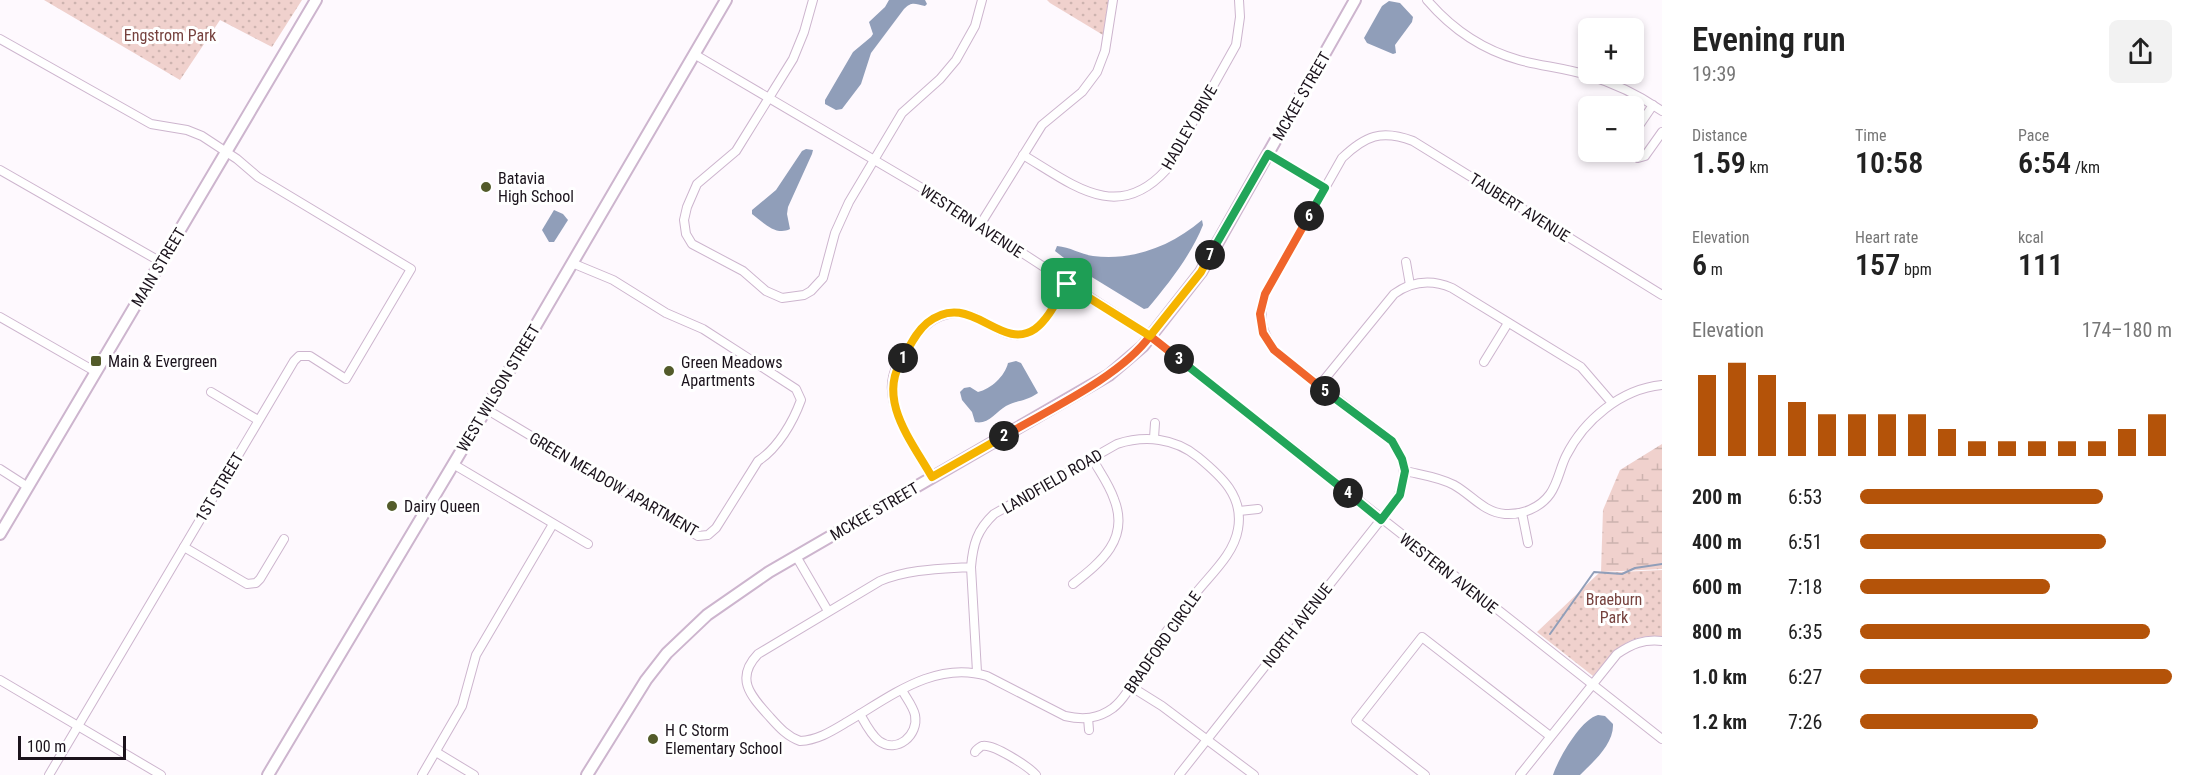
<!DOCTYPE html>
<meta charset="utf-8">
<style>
:root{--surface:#fff;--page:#f2f2f2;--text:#222;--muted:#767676;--accent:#b45309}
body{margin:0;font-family:"Roboto Condensed",sans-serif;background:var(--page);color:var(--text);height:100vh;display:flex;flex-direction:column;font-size:22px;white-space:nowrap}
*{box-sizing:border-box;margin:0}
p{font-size:20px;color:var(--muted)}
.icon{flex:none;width:33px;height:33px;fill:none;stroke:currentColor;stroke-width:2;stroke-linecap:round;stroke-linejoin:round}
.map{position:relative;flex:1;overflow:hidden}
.panel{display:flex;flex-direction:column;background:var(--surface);width:540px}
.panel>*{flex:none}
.fabs{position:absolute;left:1578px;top:18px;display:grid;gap:12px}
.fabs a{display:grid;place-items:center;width:66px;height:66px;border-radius:9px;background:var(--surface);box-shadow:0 3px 9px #0003;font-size:30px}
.scale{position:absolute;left:18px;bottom:15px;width:108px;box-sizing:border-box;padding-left:6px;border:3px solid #1b131c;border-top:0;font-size:16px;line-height:21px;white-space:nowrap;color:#1b131c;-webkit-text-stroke:4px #fff;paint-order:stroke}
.pin{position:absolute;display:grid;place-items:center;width:51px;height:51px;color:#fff;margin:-26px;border-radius:12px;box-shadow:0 3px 9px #0006}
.km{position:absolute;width:30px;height:30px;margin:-15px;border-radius:50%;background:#222;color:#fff;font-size:16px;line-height:30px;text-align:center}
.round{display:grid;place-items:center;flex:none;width:63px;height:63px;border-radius:9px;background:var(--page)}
.head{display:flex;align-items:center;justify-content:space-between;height:102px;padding:0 30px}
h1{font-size:33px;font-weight:600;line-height:45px}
.metrics{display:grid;grid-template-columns:repeat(3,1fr);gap:9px;height:102px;padding:6px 30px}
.metrics div{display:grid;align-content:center}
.metrics b{font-size:30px;font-weight:600}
.metrics small{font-size:16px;font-weight:400}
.metrics p{font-size:16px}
.chart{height:168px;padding:12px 30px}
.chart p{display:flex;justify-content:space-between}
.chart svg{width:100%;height:108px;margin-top:6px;stroke:var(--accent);stroke-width:6}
ul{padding:0 30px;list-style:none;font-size:20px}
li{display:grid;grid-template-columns:96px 72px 1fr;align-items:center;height:45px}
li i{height:15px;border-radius:8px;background:var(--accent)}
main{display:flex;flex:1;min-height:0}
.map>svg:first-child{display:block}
.wetland{fill:url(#wetland-marsh)}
.park{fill:url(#park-dots)}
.water{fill:#909eb9}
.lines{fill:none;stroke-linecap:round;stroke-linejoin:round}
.stream{stroke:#909eb9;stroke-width:2}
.street-casing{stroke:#cdb5ce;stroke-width:10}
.secondary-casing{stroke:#cdb5ce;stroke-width:14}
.street{stroke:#fff;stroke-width:8}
.secondary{stroke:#fff;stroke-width:10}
.split-1-casing{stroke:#fff;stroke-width:12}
.split-2-casing{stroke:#fff;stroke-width:12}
.split-3-casing{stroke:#fff;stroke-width:12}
.split-4-casing{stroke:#fff;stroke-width:12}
.split-5-casing{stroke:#fff;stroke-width:12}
.split-6-casing{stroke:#fff;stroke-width:12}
.split-7-casing{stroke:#fff;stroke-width:12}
.split-8-casing{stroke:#fff;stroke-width:12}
.split-1{stroke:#f5b400;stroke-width:8}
.split-2{stroke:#f5b400;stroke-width:8}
.split-3{stroke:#f0652b;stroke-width:8}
.split-4{stroke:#22a559;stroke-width:8}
.split-5{stroke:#22a559;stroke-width:8}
.split-6{stroke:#f0652b;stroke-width:8}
.split-7{stroke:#22a559;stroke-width:8}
.split-8{stroke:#f5b400;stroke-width:8}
.poi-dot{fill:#535b2a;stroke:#fff;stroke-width:2}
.labels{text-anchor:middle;stroke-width:6;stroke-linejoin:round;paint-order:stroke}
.park-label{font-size:16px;fill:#76423e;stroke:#fff}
.street-label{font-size:16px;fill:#1b131c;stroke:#fff}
.poi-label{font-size:16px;fill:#1b131c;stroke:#fff;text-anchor:start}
</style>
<main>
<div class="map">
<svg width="1662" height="775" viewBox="0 0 1662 775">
<defs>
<pattern id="wetland-marsh" width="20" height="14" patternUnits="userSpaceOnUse" patternTransform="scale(1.5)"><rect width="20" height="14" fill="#f0d1cd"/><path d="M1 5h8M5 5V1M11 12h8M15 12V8" fill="none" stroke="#cdb3af"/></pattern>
<pattern id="park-dots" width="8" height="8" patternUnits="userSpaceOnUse" patternTransform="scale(1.5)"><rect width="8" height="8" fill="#f0d1cd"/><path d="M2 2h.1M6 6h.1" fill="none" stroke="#cdb3af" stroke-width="1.8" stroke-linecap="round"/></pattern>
</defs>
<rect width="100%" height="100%" fill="#fef9fe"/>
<path class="wetland" d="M1662,444v125l-61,3 2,-62 17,-40z"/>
<g class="park">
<path d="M44,0h258l-30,47 -52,-27 -40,60z"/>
<path d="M1047,0h62l-6,35 -53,-32z"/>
<path d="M1662,570v67c-36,-5 -48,16 -69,39l-56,-44 62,-59z"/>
</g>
<g class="water">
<path d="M889,0h36l2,4 -2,2c-10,-2 -13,-5 -21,3l-33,44 -10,31 -19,25 -6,1 -11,-6v-4l28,-48 18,-15 2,-3 -4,-12 16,-15z"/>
<path d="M1389,1l11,2 13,14 -1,5 -17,23 1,8 -3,1 -26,-11 -3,-5 18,-32z"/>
<path d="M806,149l7,1 -1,4 -24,53 -1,7 3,15c-14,7 -26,-6 -38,-15v-4l24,-20 26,-39z"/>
<path d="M554,210l9,4 5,6 -14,22h-5l-7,-12z"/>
<path d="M1202,220l1,5c-12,30 -34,58 -55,83l-4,1 -67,-41 -22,-17 2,-5c13,1 23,8 36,10 41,5 78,-10 109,-36z"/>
<path d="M1016,361l5,2 17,30c-13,9 -21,7 -32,13 -10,6 -18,19 -31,16l-3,-10 -10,-12 -2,-8 4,-4 6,-1 8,5c13,-3 27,-16 30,-29z"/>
<path d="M1598,715l7,1 8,8c1,20 -20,38 -33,51h-27c5,-16 28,-56 45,-60z"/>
</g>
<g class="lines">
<path class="stream" d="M1550,634l44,-62 28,2 13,-6 27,-4"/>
<defs>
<g id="street">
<path d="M813,0l-9,32 -11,27 -57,92 -39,33 -10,23 -3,13 2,14 6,10 51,27 23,20 16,7 22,-3 7,-4 12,-13 12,-45 14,-31 53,-89 38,-34 16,-19 19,-34 7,-26"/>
<path d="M1427,0c24,28 56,50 92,60 22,6 46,8 68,15 27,8 52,20 75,36"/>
<path d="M0,39l151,85 36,6 15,6 35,23 21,18 153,92 -65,110 -36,-23h-11l-5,5 -245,414"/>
<path d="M694,54l233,137 223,145 512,403"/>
<path d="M1634,133l19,-28"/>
<path d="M1627,152l11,6 7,-2 17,-24"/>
<path d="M1268,154l57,34"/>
<path d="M1023,155c49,29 94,69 143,15l70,-125 4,-28 -1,-17"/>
<path d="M0,170l161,92"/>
<path d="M980,225l62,-100 40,-33 15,-20 8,-21 8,-51"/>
<path d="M1406,262l4,23"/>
<path d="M0,317l96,55"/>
<path d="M1484,362l24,-39"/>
<path d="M1319,386l75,-92c18,-13 37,-15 58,-6l129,79 31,36"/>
<path d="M211,392l47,28"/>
<path d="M486,409l212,127 10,-1 8,-7 42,-67c20,-13 35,-39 43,-61l-5,-11 -93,-60 -37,-16 -53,-33 -41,-17"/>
<path d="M1154,438l1,-15"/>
<path d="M453,464l135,80"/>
<path d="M0,469l28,18"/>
<path d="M1405,471c17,4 34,6 49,14 18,10 29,27 51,29 17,1 35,-6 45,-20 8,-11 10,-26 16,-38 18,-36 55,-67 96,-71"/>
<path d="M932,477c-15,-26 -47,-69 -39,-100 3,-14 14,-27 22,-39 11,-16 26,-26 46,-25 24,2 42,30 67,20 19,-7 29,-34 39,-49"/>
<path d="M1239,511l19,-2"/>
<path d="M1522,513l6,30"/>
<path d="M184,547l63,37 9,-1 4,-4 24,-40"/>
<path d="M796,556l32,55"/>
<path d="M971,567c-31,2 -62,2 -91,14l-122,73c-23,24 -8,41 10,61 10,11 18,21 32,26 18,-1 32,-10 47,-19 43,-25 88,-62 140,-46l78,40c18,4 33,3 48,-8 15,-12 23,-33 34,-49 15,-23 32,-44 49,-66 15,-19 38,-39 42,-64 6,-33 -17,-53 -40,-72 -23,-19 -53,-22 -81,-13l-123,70c-17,16 -21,30 -23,53l6,105"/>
<path d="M1073,584c28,-22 57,-45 41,-85 -5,-15 -15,-28 -22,-41"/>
<path d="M0,680l161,95"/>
<path d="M1130,686l32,20 92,69"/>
<path d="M860,714c5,9 11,21 19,27 18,13 40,-6 36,-26 -2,-9 -9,-17 -13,-25"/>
<path d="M1088,718l1,12"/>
<path d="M436,752l38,23"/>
<path d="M975,752c0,-1 6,-6 7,-6 11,-3 47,21 54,29"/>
<path d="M422,775l40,-69 14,-51 77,-131"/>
<path d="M1179,775l215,-272c14,-21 13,-42 -2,-62l-118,-91c-14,-22 -15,-31 -9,-56l77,-136c23,-22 39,-29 71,-17l249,154"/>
<path d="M1425,775l-69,-54 66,-84 128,99"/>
<path d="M1520,775l97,-121c15,-10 26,-15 45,-13"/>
</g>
<g id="secondary">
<path d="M0,534l316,-534"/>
<path d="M268,775l257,-431 201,-344"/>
<path d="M587,775l59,-95 21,-27 40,-38 62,-43 340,-197 34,-29 58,-74 154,-272"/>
</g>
</defs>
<use href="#street" class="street-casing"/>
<use href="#secondary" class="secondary-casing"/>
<use href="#street" class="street"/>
<use href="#secondary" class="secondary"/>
</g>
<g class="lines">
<defs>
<path id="split-1" d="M903,358c7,-12 13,-26 24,-35 43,-35 73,30 108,6 14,-10 23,-31 32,-45"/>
<path id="split-2" d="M903,358c-27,41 8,82 29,119l72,-41"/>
<path id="split-3" d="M1004,436c44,-26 116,-59 146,-100l29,23"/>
<path id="split-4" d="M1179,359l169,134"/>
<path id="split-5" d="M1325,391l67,50 10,18 3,12 -5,24 -19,25 -33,-27"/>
<path id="split-6" d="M1309,216l-44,78 -5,20 3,19 11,17 51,41"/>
<path id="split-7" d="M1210,255l58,-101 57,34 -16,28"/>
<path id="split-8" d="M1067,284l83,52 51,-64 9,-17"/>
</defs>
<use href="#split-1" class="split-1-casing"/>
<use href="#split-2" class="split-2-casing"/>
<use href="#split-3" class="split-3-casing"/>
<use href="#split-4" class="split-4-casing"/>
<use href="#split-5" class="split-5-casing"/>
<use href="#split-6" class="split-6-casing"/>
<use href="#split-7" class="split-7-casing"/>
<use href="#split-8" class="split-8-casing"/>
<use href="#split-1" class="split-1"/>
<use href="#split-2" class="split-2"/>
<use href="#split-3" class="split-3"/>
<use href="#split-4" class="split-4"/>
<use href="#split-5" class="split-5"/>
<use href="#split-6" class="split-6"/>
<use href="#split-7" class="split-7"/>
<use href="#split-8" class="split-8"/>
</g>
<g class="poi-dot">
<circle cx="486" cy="187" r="6"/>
<rect x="90" y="355" width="12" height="12" rx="3"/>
<circle cx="669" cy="371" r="6"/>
<circle cx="392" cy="506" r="6"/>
<circle cx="653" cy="739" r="6"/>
</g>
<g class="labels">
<g class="park-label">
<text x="170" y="41">Engstrom Park</text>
<text x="1614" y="605">Braeburn<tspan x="1614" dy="18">Park</tspan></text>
</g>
<g class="street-label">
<text transform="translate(1301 96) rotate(-60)" y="6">MCKEE STREET</text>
<text transform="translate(1189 127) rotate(-60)" y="6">HADLEY DRIVE</text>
<text transform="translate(1520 207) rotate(32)" y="6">TAUBERT AVENUE</text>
<text transform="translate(972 221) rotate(33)" y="6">WESTERN AVENUE</text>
<text transform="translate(158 267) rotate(-59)" y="6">MAIN STREET</text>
<text transform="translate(498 388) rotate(-59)" y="6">WEST WILSON STREET</text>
<text transform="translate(1052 481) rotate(-30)" y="6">LANDFIELD ROAD</text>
<text transform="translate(614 484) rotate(30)" y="6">GREEN MEADOW APARTMENT</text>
<text transform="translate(219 487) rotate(-59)" y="6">1ST STREET</text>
<text transform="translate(874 511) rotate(-30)" y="6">MCKEE STREET</text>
<text transform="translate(1449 573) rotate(38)" y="6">WESTERN AVENUE</text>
<text transform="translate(1297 625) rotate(-52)" y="6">NORTH AVENUE</text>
<text transform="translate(1162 642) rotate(-55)" y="6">BRADFORD CIRCLE</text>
</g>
<g class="poi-label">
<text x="498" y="184">Batavia<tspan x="498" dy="18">High School</tspan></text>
<text x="108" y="367">Main &amp; Evergreen</text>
<text x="681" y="368">Green Meadows<tspan x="681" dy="18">Apartments</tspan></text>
<text x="404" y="512">Dairy Queen</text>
<text x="665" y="736">H C Storm<tspan x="665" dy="18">Elementary School</tspan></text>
</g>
</g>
</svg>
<div class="fabs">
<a>+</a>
<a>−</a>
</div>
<div class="scale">100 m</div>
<div class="pin" style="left:1067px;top:284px;background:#1e9e55"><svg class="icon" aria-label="arrive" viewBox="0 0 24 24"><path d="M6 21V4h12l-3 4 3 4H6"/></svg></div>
<b class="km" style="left:903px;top:358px">1</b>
<b class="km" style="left:1004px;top:436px">2</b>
<b class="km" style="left:1179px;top:359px">3</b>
<b class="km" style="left:1348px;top:493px">4</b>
<b class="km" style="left:1325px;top:391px">5</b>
<b class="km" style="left:1309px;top:216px">6</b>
<b class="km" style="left:1210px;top:255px">7</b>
</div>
<section class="panel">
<div class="head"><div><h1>Evening run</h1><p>19:39</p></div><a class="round"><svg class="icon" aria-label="share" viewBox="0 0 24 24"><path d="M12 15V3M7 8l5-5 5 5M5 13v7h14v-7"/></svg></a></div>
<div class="metrics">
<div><p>Distance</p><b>1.59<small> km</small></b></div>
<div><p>Time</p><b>10:58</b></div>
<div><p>Pace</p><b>6:54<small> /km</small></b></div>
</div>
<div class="metrics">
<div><p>Elevation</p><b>6<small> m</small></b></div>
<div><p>Heart rate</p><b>157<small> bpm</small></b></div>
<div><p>kcal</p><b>111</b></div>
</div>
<div class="chart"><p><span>Elevation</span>174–180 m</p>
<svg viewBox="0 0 160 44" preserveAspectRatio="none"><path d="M5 44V11M15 44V6M25 44V11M35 44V22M45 44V27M55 44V27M65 44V27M75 44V27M85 44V33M95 44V38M105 44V38M115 44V38M125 44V38M135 44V38M145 44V33M155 44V27"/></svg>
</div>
<ul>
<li><b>200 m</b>6:53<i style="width:78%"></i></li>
<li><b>400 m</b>6:51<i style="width:79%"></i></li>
<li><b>600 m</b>7:18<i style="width:61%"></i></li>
<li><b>800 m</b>6:35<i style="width:93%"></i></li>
<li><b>1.0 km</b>6:27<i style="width:100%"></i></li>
<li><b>1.2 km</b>7:26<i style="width:57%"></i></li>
</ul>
</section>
</main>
